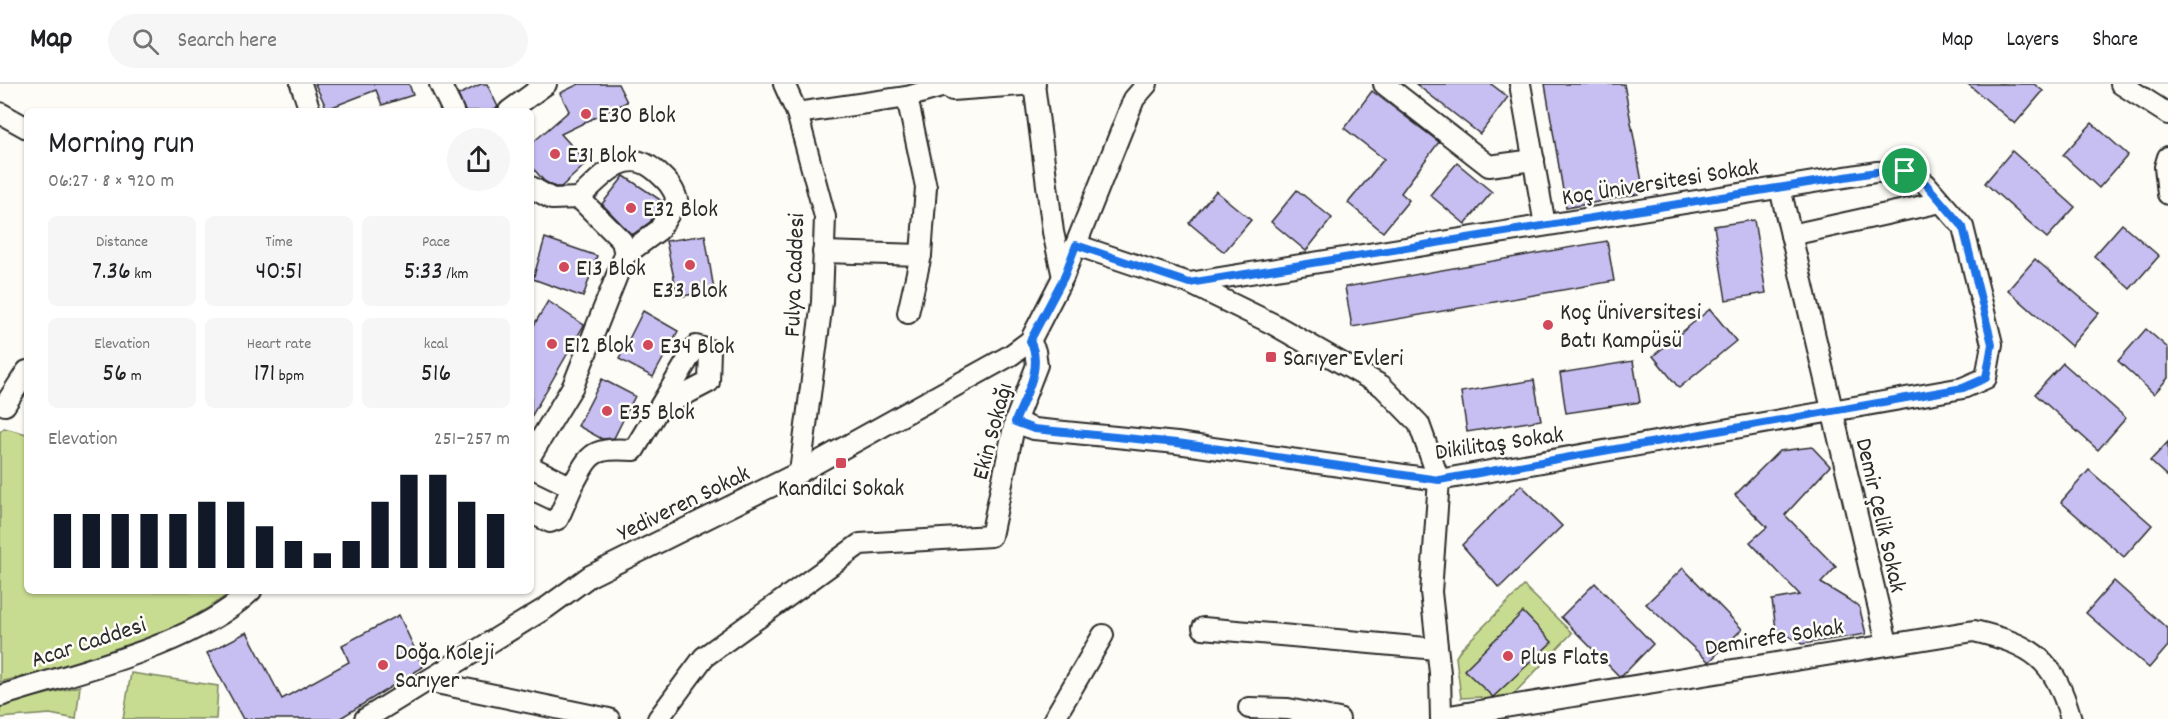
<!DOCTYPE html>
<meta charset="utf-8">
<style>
:root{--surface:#fff;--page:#f6f6f6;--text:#202124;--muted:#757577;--line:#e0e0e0;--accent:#111827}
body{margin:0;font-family:Dekko,sans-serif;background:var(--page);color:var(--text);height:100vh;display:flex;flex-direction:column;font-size:22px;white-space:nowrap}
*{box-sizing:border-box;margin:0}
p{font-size:20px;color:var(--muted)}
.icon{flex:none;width:33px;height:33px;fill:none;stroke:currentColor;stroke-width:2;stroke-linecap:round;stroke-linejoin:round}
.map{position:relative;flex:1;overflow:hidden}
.side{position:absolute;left:24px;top:24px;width:510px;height:486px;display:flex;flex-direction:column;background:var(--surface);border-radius:9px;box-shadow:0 2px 4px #0004}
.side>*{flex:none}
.pin{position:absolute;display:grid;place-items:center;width:51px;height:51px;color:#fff;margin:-26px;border:3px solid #fff;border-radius:50%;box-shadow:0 2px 6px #0007}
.round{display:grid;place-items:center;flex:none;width:63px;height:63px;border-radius:32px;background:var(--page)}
.overview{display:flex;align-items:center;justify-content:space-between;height:102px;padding:0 24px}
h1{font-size:33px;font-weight:600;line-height:45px}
.metrics{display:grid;grid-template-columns:repeat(3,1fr);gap:9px;height:102px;padding:6px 24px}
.metrics div{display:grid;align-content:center;border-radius:9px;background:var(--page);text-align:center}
.metrics b{font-size:26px;font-weight:600}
.metrics small{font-size:16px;font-weight:400}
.metrics p{font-size:16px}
.chart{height:168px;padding:12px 24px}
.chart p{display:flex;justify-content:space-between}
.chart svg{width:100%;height:108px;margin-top:6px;stroke:var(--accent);stroke-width:6}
header{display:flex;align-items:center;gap:36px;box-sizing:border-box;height:84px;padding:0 30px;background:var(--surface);border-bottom:2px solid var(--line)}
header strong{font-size:28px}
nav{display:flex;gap:33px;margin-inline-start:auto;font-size:21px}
.search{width:420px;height:54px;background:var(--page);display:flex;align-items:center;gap:15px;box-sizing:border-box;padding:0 21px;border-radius:33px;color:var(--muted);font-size:22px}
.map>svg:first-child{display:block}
.green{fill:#c8dc91;stroke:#7a845e;stroke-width:1.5}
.building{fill:#c7bff1;stroke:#2b2b2b;stroke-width:1.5}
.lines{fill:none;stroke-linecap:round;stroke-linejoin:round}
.minor-casing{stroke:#2b2b2b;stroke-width:24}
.minor{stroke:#fdfcf7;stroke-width:20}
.route-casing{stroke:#fff;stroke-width:12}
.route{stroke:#1a73e8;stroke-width:8}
.poi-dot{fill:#d1495b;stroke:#fdfcf7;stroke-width:2}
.labels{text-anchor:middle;stroke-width:5;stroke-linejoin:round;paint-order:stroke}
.poi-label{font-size:24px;fill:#2b2b2b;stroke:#fdfcf7;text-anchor:start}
.street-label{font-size:24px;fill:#2b2b2b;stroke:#fdfcf7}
</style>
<header>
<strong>Map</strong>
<div class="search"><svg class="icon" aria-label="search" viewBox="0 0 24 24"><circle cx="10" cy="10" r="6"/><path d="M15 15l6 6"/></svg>Search here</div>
<nav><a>Map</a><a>Layers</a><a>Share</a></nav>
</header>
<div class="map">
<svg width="2168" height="635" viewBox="0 0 2168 635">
<rect width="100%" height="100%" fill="#fdfcf7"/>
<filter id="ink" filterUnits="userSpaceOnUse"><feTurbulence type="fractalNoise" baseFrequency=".0167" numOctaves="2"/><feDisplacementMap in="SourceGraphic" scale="12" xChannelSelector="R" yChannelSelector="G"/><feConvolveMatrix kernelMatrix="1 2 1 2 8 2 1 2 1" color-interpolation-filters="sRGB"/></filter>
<g filter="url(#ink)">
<g class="green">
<path d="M4,344l23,6v157h205c-68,53 -150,71 -232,91v-250z"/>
<path d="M1524,502l48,47 -64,67 -26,2 -1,-5 -20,1 -5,-41 5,-8z"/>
<path d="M131,589l87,13 -2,33h-93z"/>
<path d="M80,602l-4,33 -26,-5 -50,4v-13z"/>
</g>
<g class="building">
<path d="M315,0h94l4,11 -31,10 -6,-15 -49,19z"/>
<path d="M481,0h6l11,23 -8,4h-25l-7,-16z"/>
<path d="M579,0h39l9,18 -66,32 26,29 -26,24h-6l-11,-6 -13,-15v-22l38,-33 -9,-18z"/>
<path d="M1416,0h75l17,13 -28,37z"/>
<path d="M1545,0h79l20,109 -78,15z"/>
<path d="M1968,0h66l9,7 -28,33z"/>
<path d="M1372,7l67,51 -38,51 8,7 -26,32 -35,-29 36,-44 -40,-31z"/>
<path d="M2092,39l36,32 -29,33 -36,-33z"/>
<path d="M2012,67l63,56 -28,31 -62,-55z"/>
<path d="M1457,79l35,29 -27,32 -35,-29z"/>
<path d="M624,92l38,25 -12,21 -18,13 -30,-31z"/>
<path d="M1297,106l35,28 -26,33 -35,-29z"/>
<path d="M1216,107l35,29 -27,32 -35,-29z"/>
<path d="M1754,136l12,73 -40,7 -12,-74z"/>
<path d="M2122,140l37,32 -29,33 -36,-33z"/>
<path d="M705,151l9,55 -36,7 -12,-56z"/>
<path d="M545,154l52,18 -14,41 -50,-18z"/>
<path d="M1607,157l7,40 -262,46 -7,-40z"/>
<path d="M2035,175l64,54 -28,33 -63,-56z"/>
<path d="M548,217l36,24 -53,92v-87z"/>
<path d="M1710,225l26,32 -57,47 -26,-32z"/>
<path d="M643,227l35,20 -25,46 -34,-18z"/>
<path d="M2146,245l22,19v30l-14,16 -36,-33z"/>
<path d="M1633,277l7,41 -74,11 -6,-40z"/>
<path d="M2063,279l63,55 -28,32 -63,-56z"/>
<path d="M602,295l33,17 -21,42 -12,1 -24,-13z"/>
<path d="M1534,296l7,40 -74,12 -6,-40z"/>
<path d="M2168,358v35l-18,-16z"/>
<path d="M1812,363l18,19 -45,49 51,52 -15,16 38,23 7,28 -64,10 -26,-15 -4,-29 28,-5 -50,-53 17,-15 -32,-32 44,-44z"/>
<path d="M2089,386l63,55 -28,32 -63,-55z"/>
<path d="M1521,401l41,41 -63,62 -37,-43z"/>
<path d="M1683,484l59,61 -33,33 -63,-58z"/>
<path d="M2114,497l54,48v17l-19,22 -63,-55z"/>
<path d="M1595,499l58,61 -31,32h-3l-58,-59z"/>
<path d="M1523,528l29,30 -59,55 -29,-27z"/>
<path d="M399,531l24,52 -84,52h-96l-36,-66 40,-21 35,67 67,-37 -7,-17z"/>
</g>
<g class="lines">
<defs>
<g id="minor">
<path d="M301,0l9,27"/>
<path d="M440,0l13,27"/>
<path d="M784,0l13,29 28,104 -3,85 -22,170"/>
<path d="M944,0l8,6 83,-6"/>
<path d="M1034,0l19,148 10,45"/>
<path d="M1384,0l105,82 45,-6"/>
<path d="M1520,0l25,141"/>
<path d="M2121,0l47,30"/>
<path d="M509,27l37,-27"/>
<path d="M0,29l27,15"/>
<path d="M797,29l110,-16"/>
<path d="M2168,73l-3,10 3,27"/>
<path d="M531,103l21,12 27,-1 43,43 3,14 -52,131 -42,69"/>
<path d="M1780,104l107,455"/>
<path d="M579,114c22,-20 47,-54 77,-27 10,9 17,15 21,29l-18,30 -34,25"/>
<path d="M1791,151l150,-33"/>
<path d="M1076,161l113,38 84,41 109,62 37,38 20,56 -8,112 9,81 1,46"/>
<path d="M823,168l98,3"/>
<path d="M908,229l13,-58 5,-68 -19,-90 38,-11"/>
<path d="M5,321l22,-34"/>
<path d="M1015,338l19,7 143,14 262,37 524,-92 23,-10 6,-34 -29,-117 -37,-43 -21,-13 -29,1 -687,111"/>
<path d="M531,383l41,20c19,-36 20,-39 62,-37l62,-104 14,4 -1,32 -50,26"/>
<path d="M531,429l19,9 8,-3 14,-32"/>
<path d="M1203,544l234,21"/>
<path d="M427,597l182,38"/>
<path d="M0,612c78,-25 191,-49 251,-105"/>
<path d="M1249,624l39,1 51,10"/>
<path d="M1443,633l531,-86c59,14 80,27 97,88"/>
<path d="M365,635l181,-111 44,-32 210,-104 211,-117 19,-14 33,-64 71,-178 13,-15"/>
<path d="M658,635l46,-62 156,-113 131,-8 24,-114 22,-57 -2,-14 -5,-10"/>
<path d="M1054,635l49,-84"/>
</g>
</defs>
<use href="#minor" class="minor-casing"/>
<use href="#minor" class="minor"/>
</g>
</g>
<g class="lines" filter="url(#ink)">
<defs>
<path id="route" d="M1905,87l21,13 37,43 29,117 -6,34 -23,10 -524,92 -262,-37 -143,-14 -19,-7c10,-26 29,-55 15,-81l34,-64 12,-32 113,38 687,-111z"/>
</defs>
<use href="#route" class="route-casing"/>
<use href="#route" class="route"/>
</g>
<g class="poi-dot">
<circle cx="586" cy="30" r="6"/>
<circle cx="555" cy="70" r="6"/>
<circle cx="631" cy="124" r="6"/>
<circle cx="690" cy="181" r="6"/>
<circle cx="564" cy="183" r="6"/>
<circle cx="1548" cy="241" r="6"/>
<circle cx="552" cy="260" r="6"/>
<circle cx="648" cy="261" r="6"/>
<rect x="1265" y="267" width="12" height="12" rx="3"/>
<circle cx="607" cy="327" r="6"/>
<rect x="835" y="373" width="12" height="12" rx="3"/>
<circle cx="1508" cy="572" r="6"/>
<circle cx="383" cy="581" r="6"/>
</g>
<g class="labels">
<g class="poi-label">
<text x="598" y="38">E30 Blok</text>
<text x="567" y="78">E31 Blok</text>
<text x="643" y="132">E32 Blok</text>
<text x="576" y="191">E13 Blok</text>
<text x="690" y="213" text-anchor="middle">E33 Blok</text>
<text x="1560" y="235">Koç Üniversitesi<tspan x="1560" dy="28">Batı Kampüsü</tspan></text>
<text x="564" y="268">E12 Blok</text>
<text x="660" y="269">E34 Blok</text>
<text x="1283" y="281">Sarıyer Evleri</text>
<text x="619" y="335">E35 Blok</text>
<text x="841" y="411" text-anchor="middle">Kandilci Sokak</text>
<text x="395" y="575">Doğa Koleji<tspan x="395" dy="28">Sarıyer</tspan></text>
<text x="1520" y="580">Plus Flats</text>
</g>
<g class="street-label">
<text transform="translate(1660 97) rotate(-9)" y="8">Koç Üniversitesi Sokak</text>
<text transform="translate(793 191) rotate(-88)" y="8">Fulya Caddesi</text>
<text transform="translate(991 347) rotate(-75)" y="8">Ekin Sokağı</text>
<text transform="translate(1499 358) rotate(-8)" y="8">Dikilitaş Sokak</text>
<text transform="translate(683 418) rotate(-26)" y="8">Yediveren Sokak</text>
<text transform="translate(1882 431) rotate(77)" y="8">Demir Çelik Sokak</text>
<text transform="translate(1774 552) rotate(-9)" y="8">Demirefe Sokak</text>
<text transform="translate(88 557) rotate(-18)" y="8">Acar Caddesi</text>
</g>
</g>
</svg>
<div class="pin" style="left:1905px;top:87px;background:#1e9e55"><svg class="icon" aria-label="arrive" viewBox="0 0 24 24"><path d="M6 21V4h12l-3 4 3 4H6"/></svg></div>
<section class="side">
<div class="overview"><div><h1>Morning run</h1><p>06:27 · 8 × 920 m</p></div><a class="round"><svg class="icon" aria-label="share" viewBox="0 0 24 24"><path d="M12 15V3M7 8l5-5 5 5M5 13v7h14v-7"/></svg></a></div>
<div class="metrics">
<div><p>Distance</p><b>7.36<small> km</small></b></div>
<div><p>Time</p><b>40:51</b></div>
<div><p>Pace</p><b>5:33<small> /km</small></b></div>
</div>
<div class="metrics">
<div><p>Elevation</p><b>56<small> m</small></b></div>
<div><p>Heart rate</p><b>171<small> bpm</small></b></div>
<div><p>kcal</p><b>516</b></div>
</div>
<div class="chart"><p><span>Elevation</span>251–257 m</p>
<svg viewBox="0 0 160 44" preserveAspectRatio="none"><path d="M5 44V22M15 44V22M25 44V22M35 44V22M45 44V22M55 44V17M65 44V17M75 44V27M85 44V33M95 44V38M105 44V33M115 44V17M125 44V6M135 44V6M145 44V17M155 44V22"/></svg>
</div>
</section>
</div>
